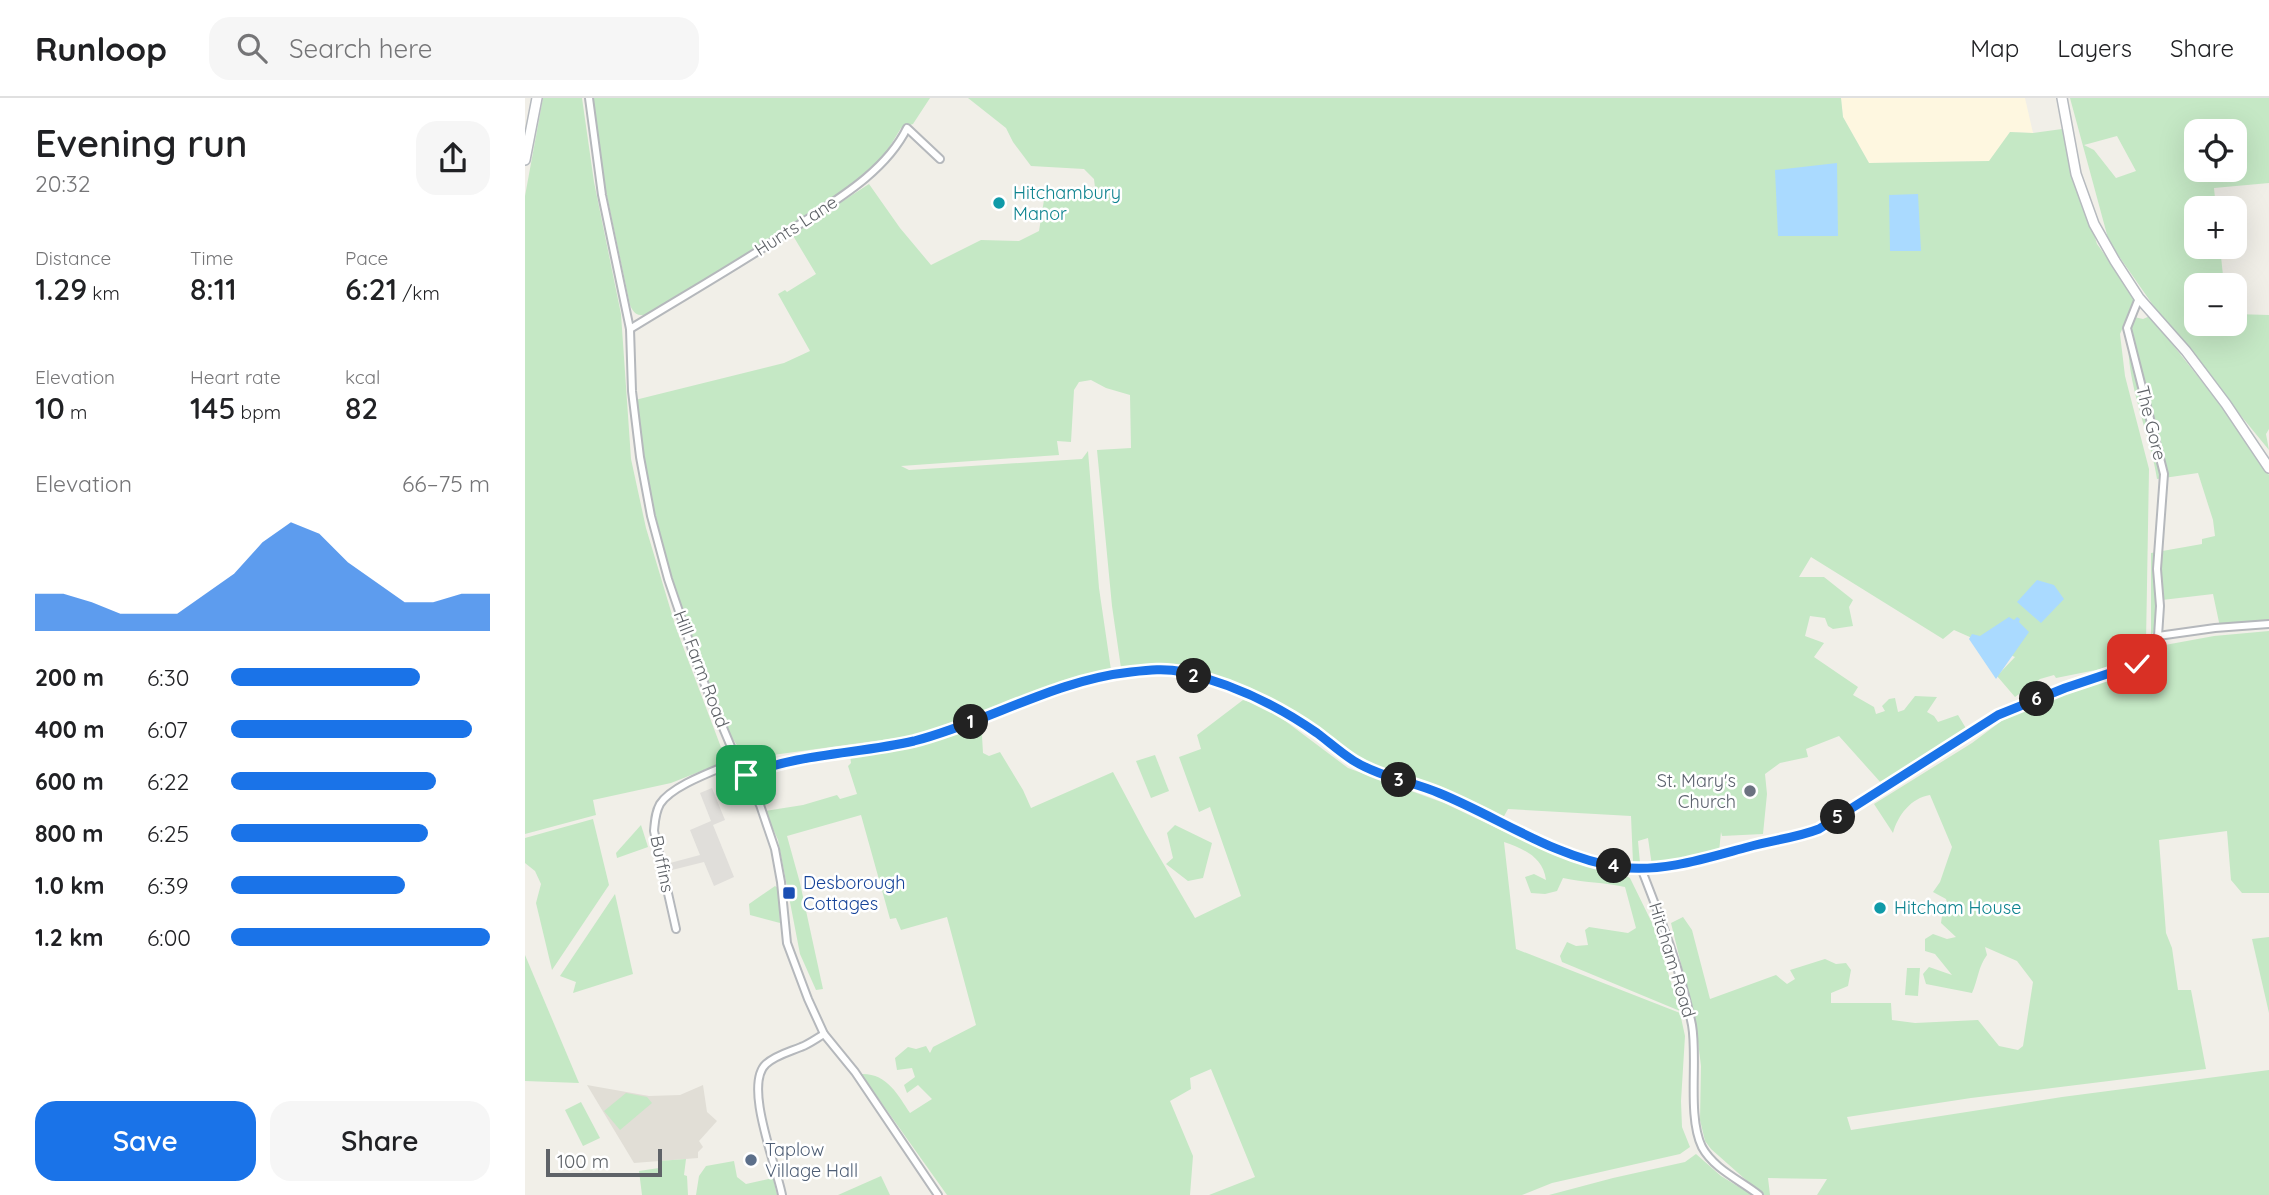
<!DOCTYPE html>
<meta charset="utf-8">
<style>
:root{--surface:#fff;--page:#f6f6f6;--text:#202124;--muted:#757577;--line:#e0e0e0;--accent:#1a73e8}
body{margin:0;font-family:Quicksand,sans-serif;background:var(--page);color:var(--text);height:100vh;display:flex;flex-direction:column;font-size:26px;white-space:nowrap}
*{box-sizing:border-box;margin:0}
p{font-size:23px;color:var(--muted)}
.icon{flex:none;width:38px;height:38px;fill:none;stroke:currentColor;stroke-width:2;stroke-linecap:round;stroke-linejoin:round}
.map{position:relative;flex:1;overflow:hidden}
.panel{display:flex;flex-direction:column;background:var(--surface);width:525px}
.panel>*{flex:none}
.controls{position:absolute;left:1659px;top:21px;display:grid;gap:14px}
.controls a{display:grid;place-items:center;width:63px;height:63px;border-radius:14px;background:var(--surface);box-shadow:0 7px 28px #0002;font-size:35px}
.scale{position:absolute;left:21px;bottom:18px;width:116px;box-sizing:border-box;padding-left:7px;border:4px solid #5f6368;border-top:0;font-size:19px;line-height:24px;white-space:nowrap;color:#5f6368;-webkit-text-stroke:5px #fff;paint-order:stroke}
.pin{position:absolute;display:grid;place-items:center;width:60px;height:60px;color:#fff;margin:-30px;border-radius:14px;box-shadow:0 4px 10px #0006}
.km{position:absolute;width:35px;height:35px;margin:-18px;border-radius:50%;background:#222;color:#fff;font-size:19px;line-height:35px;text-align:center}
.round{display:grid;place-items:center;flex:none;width:74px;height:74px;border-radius:21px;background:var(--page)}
.head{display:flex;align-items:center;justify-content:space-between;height:119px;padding:0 35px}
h1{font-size:38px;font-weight:600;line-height:52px}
.metrics{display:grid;grid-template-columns:repeat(3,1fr);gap:10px;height:119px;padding:7px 35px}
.metrics div{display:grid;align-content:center}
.metrics b{font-size:30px;font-weight:600}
.metrics small{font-size:19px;font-weight:400}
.metrics p{font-size:19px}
.chart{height:196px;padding:14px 35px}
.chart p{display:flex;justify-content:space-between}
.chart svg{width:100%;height:126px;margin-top:7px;fill:var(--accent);opacity:.7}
.cta{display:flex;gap:14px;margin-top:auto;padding:14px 35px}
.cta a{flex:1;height:80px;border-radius:21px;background:var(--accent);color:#fff;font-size:28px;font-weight:600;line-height:80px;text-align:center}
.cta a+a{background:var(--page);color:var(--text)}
ul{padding:0 35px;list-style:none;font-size:23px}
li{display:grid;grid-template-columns:112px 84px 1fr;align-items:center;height:52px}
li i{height:18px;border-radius:9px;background:var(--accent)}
header{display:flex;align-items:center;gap:42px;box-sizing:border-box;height:98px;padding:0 35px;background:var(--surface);border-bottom:2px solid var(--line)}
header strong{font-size:33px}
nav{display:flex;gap:38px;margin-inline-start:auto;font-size:24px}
.search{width:490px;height:63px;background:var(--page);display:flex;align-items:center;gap:18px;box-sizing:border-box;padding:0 24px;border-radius:21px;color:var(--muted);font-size:26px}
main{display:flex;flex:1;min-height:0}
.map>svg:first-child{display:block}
.commercial{fill:#fef7e0}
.industrial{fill:#e0deda}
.education{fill:#e1ded6}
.green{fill:#c5e8c5;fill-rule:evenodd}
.water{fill:#aadaff}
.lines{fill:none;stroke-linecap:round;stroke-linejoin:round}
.street-casing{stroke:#b5b8bc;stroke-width:10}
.secondary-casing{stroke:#b6babf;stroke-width:12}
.street{stroke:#fff;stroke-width:6}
.secondary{stroke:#fff;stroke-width:9}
.route-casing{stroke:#fff;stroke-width:14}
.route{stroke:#1a73e8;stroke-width:9}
.culture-dot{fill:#0f9aa8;stroke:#fff;stroke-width:2.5}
.worship-dot{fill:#6b7280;stroke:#fff;stroke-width:2.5}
.transit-dot{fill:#1a4fb4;stroke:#fff;stroke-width:2.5}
.service-dot{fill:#5c6f8a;stroke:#fff;stroke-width:2.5}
.labels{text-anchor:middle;stroke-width:5;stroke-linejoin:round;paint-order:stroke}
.culture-label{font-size:18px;fill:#0d838f;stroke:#fff;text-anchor:start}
.street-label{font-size:18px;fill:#5f6368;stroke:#fff}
.worship-label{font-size:18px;fill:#5b616d;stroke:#fff;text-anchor:end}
.transit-label{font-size:18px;fill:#164399;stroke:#fff;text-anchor:start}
.service-label{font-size:18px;fill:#4e5e75;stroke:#fff;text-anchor:start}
</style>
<header>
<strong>Runloop</strong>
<div class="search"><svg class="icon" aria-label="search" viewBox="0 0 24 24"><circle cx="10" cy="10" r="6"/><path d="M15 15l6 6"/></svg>Search here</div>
<nav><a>Map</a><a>Layers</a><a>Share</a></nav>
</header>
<main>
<section class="panel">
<div class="head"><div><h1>Evening run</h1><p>20:32</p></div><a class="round"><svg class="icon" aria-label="share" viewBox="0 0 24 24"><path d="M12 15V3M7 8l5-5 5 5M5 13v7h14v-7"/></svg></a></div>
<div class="metrics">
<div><p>Distance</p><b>1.29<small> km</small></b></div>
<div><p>Time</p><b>8:11</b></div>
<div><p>Pace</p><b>6:21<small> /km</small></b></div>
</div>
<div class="metrics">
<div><p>Elevation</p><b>10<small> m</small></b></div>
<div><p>Heart rate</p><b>145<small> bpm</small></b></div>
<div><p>kcal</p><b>82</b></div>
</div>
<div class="chart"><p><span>Elevation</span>66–75 m</p>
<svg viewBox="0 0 160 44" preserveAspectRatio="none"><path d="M0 44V31L10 31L20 34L30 38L40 38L50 38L60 31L70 24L80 13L90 6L100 10L110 20L120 27L130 34L140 34L150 31L160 31V44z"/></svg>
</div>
<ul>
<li><b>200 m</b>6:30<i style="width:73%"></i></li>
<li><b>400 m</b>6:07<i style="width:93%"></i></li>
<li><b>600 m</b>6:22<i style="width:79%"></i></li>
<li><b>800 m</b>6:25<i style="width:76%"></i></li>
<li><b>1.0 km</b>6:39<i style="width:67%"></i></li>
<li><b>1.2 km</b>6:00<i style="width:100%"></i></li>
</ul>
<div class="cta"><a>Save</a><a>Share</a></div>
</section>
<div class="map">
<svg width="1744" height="1097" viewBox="0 0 1744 1097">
<rect width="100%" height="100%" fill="#f1efe8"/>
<path class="commercial" d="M1316,0h184l8,35 -23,-1 -20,29 -121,2 -26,-46z"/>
<path class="industrial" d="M187,690l13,32 -12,5 21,52 -20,9 -10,-24 -32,8 -2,-7 30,-8 -10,-25 21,-9 -11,-28z"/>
<path class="education" d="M62,987l62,11 31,-1 23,-10 4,27 10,9 -18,20 4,6 -5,5v6l-64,5z"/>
<g class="green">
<path d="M18,0h39l12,84 27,132 10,145 15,69 30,100 46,122 -3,14 -48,19 -78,17 3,15 -71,19v-638z"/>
<path d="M67,0h338l-17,26 -12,4 -17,28 -49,43 -188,116c-10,1 -13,-1 -17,-10l-32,-152z"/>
<path d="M443,0h873l2,19 26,46 120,-2 21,-29 23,1 29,-4 35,115 39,54 -16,36 5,42 24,93 -3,174 -10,19 -80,16 -2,-3 -14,4 -25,18 -18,-21 18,-19 -61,-27 -11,9 -132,-82 -12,20h25l29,23 -4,7 4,19 -20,3 -5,-3 -3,-8 -15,-2 -5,20 19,7 -10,14 44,30 -5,8 21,12 2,7 9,-3 -3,-5 7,-7 6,-1 3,14 6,-2 11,-14 22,1 -10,15 7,4 4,6 20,-7 9,15 -85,54 -43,-48 -33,13 2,8 -28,6 -15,11 2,20 -4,40 -41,2 -1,-4 -2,20 -21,7 -46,7 -4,-28 -10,3 2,22h-7l-2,-47 -123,-7 -5,9 -63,-31 -52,-14 -38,-19 -24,-22 -56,-33 -84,-33 -32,-2 -33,4 -9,-62 -15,-156 34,-2 -1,-53 -24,-7 -15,-8 -12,2 -5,8 -3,52 -14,-1 2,14 -158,11 8,4 173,-11 6,-8 11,137 12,82 -52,13 -123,46 -25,7 -153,21 -20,-10 -14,-22 -44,-112 -29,-116 -16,-97 149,-37 26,-12 -32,-57 7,-4 2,2 29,-18 -24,-40 77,-50 31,44 31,37 50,-25 38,1 20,-10 5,-31 52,-4 -2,-17 -10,-10 -53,-3 -18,-24 -7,-14z"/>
<path d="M1545,0h199v85l-55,5 2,20h-20v39h24l4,38h-28v39h39v-10l34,1v114l-3,5 3,16 -100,-122 -60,-86zM1671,33h39v39h-39zM1592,38l19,35 -20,7 -22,-28 -10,-5z"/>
<path d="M1625,218l88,111 31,48v149l-49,3 -7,-33 -51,6 -11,39v-86l51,-9v-5l13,-3 -2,-16 -15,-47 -41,6c-6,-46 -42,-118 -23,-162l9,2z"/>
<path d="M1744,533v262h-27l-11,-13 -4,-49 -68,9 7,93 6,15 6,42h13l15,79 -235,29 -124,19 4,13 211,-33 207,-27v125h-452l10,-16 -59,-1 2,17h-7l-52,-46 -6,-8 -5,-21 1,-54 -5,-41 -25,-102 12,-6 9,13 18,69 66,-24 11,9 8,-5 -5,-9 35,-11 11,5 10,-1 5,7 -3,16 -17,7v10h60l1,17 23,3 63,-3 21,26 19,4 5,-4 10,-64 -16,-21 -32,-14 2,8c-9,12 -9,25 -15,38l-46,-9 -3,-10 6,-7 23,8 -17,-21 -10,-3v-12l8,-5 14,5 9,-2 -15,-14 1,-7 7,-7 -3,-10 -13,-7 7,-10 12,-35 -22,-52c-19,3 -32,20 -37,38l-19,-29 98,-61 72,-54 101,-20 9,-22 60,-11z"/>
<path d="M718,602l25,8 80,60 96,35 59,28 116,41 11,6 23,47 27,86 -118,-49 -2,-6 7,-14 9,4 12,-1 -3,-15 4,-3 39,6 8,-5 -11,-41c-21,-5 -41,-4 -62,-9l-6,13 -12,3 -14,-1 -6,-16 9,-3 12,6c-3,-23 -22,-31 -42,-38l12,107 164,64 5,23 -4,65 1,26 8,20 -10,7 -128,29 -30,12h-313l46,-18 -44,-108 -21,9 1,11 -21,12 23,55 -3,39h-243l-86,-121c26,-1 37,21 49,39l22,-14 -14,-14 -11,8 -3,-8 11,-8 -3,-9 -15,2 -2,-12 13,-11 8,2 10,-3 4,7 3,-6 43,-22 -29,-108 -46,13 -5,-12 -6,1 -29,-104 -74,21 13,47 23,106 -7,1 -16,-36 -22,-114 -13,-29 38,-6 34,-10 3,4 17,-5 -9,-28 3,-3 -1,-8 84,-16 39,-14 11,-1 -2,12 1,17 6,3 11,-4 23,38 8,18 82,-36 33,62 49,84 46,-22 -31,-89 -11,5 -20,-55 22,-8 -4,-14z"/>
<path d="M630,657l14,36 -18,7 -15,-37z"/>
<path d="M68,721l16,66 -57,85 -16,-67 5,-19 -6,-13 -10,-8v-25z"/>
<path d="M116,727l7,22 -31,11 -1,-5z"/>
<path d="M650,727l37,18 -9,35 -15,3 -22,-17 7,-6 -6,-25z"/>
<path d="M250,788l3,2 2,35 -30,-8 -1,-11z"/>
<path d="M90,796l18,80 -60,19 3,-11 -16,-6z"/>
<path d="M1744,839v76l-17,-74z"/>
<path d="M0,857l54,128 -54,-2z"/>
<path d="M1382,870h13l-2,28 -13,-1z"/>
<path d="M101,995l21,4 5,6 -32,27 -16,-19z"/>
<path d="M56,1004l19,36 -17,8 -18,-36z"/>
<path d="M1171,1056l25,22 31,19h-203l64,-17 72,-16z"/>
<path d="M161,1061l-2,16 3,1 1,19h-46l-3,-24 20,-3v-7z"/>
<path d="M209,1063l3,16 9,7 27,-6 4,17h-81l3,-19 7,-10z"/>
<path d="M356,1078l9,19h-52z"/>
</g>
<g class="water">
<path d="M1312,65l1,73h-60l-3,-66z"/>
<path d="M1393,96l3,57h-31l-1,-56z"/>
<path d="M1512,482l17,5 10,14 -23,24 -24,-21z"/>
<path d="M1484,519l5,3 3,-3 3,2 -1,3 10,10 -33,47 -27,-40 3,-5 8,2z"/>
</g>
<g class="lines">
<defs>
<g id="street">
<path d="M64,0l13,97 28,134 2,62 8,66 11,59 17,63 32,94 37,88 23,44 15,44 6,33 6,61 21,56 16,35 31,38 83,123"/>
<path d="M1614,200l-12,30 37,146 -7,95 3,37 -2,30"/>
<path d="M105,231c57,-35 115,-68 170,-105 38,-25 86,-53 107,-96l33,31"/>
<path d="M221,677c53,-22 112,-21 168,-34 76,-19 144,-61 223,-70 15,-1 31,-3 45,1 48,11 95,33 135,61 12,9 24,20 36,28 26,16 58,20 86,31 59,24 115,64 179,74 44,7 88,-8 129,-19 25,-7 49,-9 72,-18l179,-115 67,-26 72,-24 21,-28 57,-8 54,-4"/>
<path d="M1116,770c20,51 40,103 51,157 6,34 -5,91 10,122 12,22 38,33 57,48"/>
<path d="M151,831l-22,-98c1,-10 1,-18 6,-27 12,-19 57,-34 77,-43"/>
<path d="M257,1097c-5,-28 -39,-110 -16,-131 10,-9 23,-12 35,-17 8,-3 16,-9 23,-13"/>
</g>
<g id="secondary">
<path d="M1537,0l14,76 18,50 21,37 24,37 47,53 40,53 43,64"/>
<path d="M0,62l12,-62"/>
</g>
</defs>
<use href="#street" class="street-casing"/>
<use href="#secondary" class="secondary-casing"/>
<use href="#street" class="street"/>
<use href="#secondary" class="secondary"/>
</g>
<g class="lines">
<defs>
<path id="route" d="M221,677c53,-22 112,-21 168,-34 74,-19 141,-61 217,-69 17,-2 35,-4 51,0 48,11 95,33 135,61 12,9 24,20 37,28 26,16 57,20 85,32 59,24 115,64 179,74 44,6 89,-9 130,-20 24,-7 48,-9 71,-18l179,-114 67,-27 72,-24"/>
</defs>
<use href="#route" class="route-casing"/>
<use href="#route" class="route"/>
</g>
<g class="culture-dot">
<circle cx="474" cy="105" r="7"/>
<circle cx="1355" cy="810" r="7"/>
</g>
<circle class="worship-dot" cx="1225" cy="693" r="7"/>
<rect class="transit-dot" x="257" y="788" width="14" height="14" rx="3.5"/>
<circle class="service-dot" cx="226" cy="1062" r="7"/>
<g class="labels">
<g class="culture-label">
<text x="488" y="101">Hitchambury<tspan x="488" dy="21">Manor</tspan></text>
<text x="1369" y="816">Hitcham House</text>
</g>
<g class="street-label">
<text transform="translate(271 128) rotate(-33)" y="6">Hunts Lane</text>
<text transform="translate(1626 325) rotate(76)" y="6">The Gore</text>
<text transform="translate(176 571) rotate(69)" y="6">Hill Farm Road</text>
<text transform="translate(137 766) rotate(78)" y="6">Buffins</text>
<text transform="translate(1147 862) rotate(73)" y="6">Hitcham Road</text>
</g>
<g class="worship-label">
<text x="1211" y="689">St. Mary's<tspan x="1211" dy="21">Church</tspan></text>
</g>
<g class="transit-label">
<text x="278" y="791">Desborough<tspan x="278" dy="21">Cottages</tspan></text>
</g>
<g class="service-label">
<text x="240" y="1058">Taplow<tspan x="240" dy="21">Village Hall</tspan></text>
</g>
</g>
</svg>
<div class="controls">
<a><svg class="icon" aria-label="locate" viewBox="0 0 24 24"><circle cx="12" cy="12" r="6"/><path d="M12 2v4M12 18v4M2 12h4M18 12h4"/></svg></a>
<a>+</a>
<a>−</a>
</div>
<div class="scale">100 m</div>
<div class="pin" style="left:221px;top:677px;background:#1e9e55"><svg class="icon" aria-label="arrive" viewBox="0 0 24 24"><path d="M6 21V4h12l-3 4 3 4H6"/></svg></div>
<div class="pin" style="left:1612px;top:566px;background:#d93025"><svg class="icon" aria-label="check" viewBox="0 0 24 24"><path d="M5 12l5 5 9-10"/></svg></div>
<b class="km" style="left:446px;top:624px">1</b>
<b class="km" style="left:669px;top:578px">2</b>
<b class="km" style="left:874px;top:682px">3</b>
<b class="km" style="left:1089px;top:768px">4</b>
<b class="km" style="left:1313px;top:719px">5</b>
<b class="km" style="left:1512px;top:601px">6</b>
</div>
</main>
